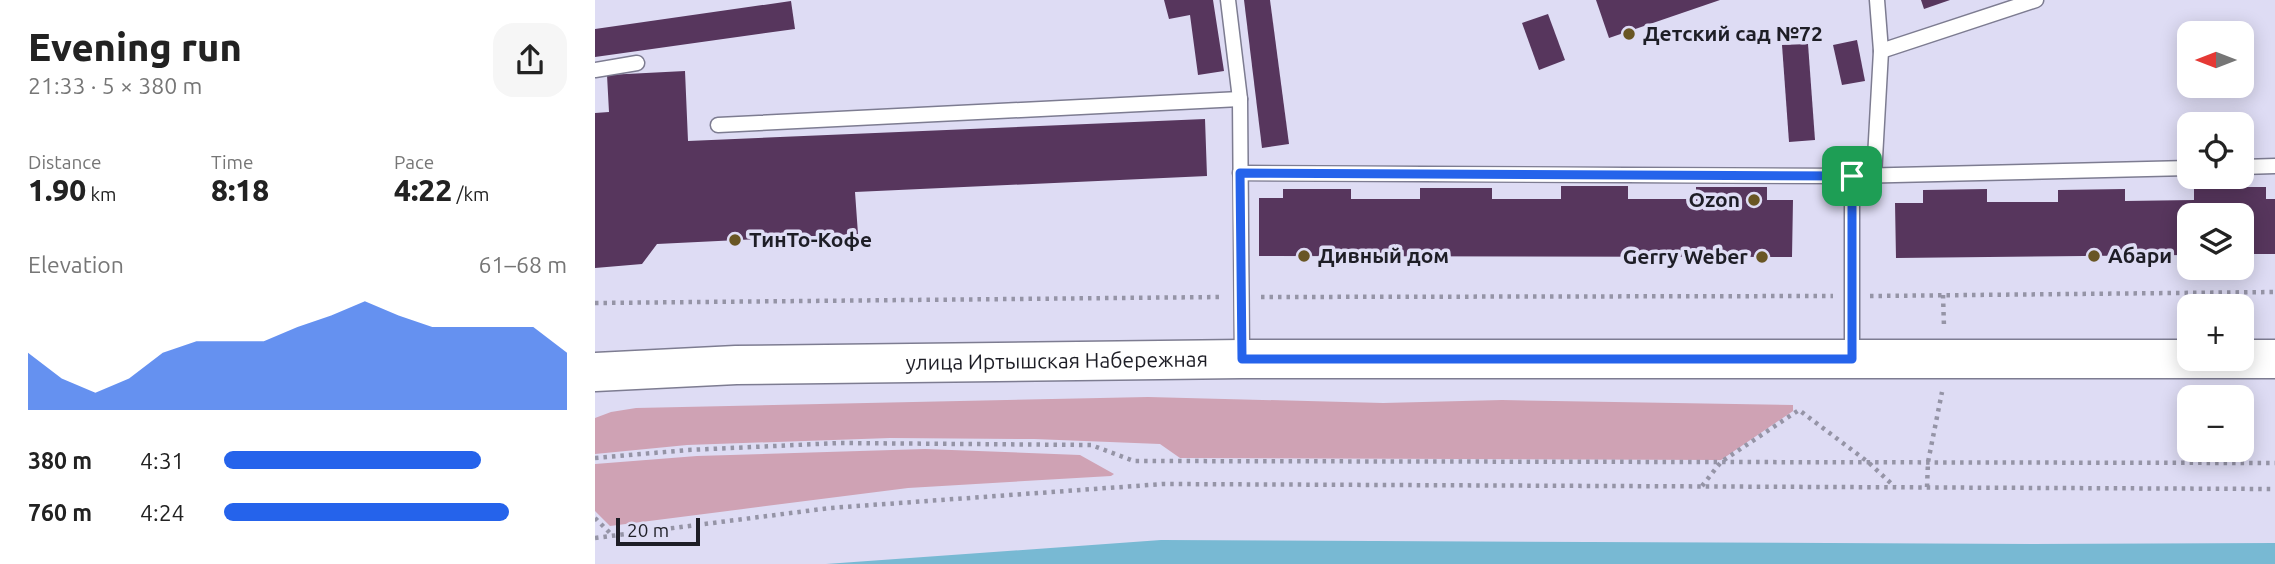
<!DOCTYPE html>
<meta charset="utf-8">
<style>
:root{--surface:#fff;--page:#f6f6f6;--text:#222;--muted:#767676;--accent:#2563eb}
body{margin:0;font-family:Ubuntu,sans-serif;background:var(--page);color:var(--text);height:100vh;display:flex;flex-direction:column;font-size:26px;white-space:nowrap}
*{box-sizing:border-box;margin:0}
p{font-size:23px;color:var(--muted)}
.icon{flex:none;width:38px;height:38px;fill:none;stroke:currentColor;stroke-width:2;stroke-linecap:round;stroke-linejoin:round}
.map{position:relative;flex:1;overflow:hidden}
.details{display:flex;flex-direction:column;background:var(--surface);width:595px}
.details>*{flex:none}
.needle{width:46px;rotate:270deg}
.fabs{position:absolute;left:1582px;top:21px;display:grid;gap:14px}
.fabs a{display:grid;place-items:center;width:77px;height:77px;border-radius:14px;background:var(--surface);box-shadow:0 4px 18px #0003;font-size:35px}
.scale{position:absolute;left:21px;bottom:18px;width:84px;box-sizing:border-box;padding-left:7px;border:4px solid #1e1e26;border-top:0;font-size:19px;line-height:24px;white-space:nowrap;color:#1e1e26;-webkit-text-stroke:5px #dedcf4;paint-order:stroke}
.pin{position:absolute;display:grid;place-items:center;width:60px;height:60px;color:#fff;margin:-30px;border-radius:14px;box-shadow:0 4px 10px #0006}
.round{display:grid;place-items:center;flex:none;width:74px;height:74px;border-radius:21px;background:var(--page)}
.overview{display:flex;align-items:center;justify-content:space-between;height:119px;padding:0 28px}
h1{font-size:38px;font-weight:800;line-height:52px}
.stats{display:grid;grid-template-columns:repeat(3,1fr);gap:10px;height:119px;padding:7px 28px}
.stats div{display:grid;align-content:center}
.stats b{font-size:30px;font-weight:800}
.stats small{font-size:19px;font-weight:400}
.stats p{font-size:19px}
.chart{height:196px;padding:14px 28px}
.chart p{display:flex;justify-content:space-between}
.chart svg{width:100%;height:126px;margin-top:7px;fill:var(--accent);opacity:.7}
ul{padding:0 28px;list-style:none;font-size:23px}
li{display:grid;grid-template-columns:112px 84px 1fr;align-items:center;height:52px}
li i{height:18px;border-radius:9px;background:var(--accent)}
main{display:flex;flex:1;min-height:0}
.map>svg:first-child{display:block}
.green{fill:#cfa2b4}
.water{fill:#78b9d3}
.building{fill:#57365d}
.lines{fill:none;stroke-linecap:round;stroke-linejoin:round}
.lane-casing{stroke:#7d7c91;stroke-width:17}
.secondary-casing{stroke:#7d7c91;stroke-width:41}
.path{stroke:#9594a6;stroke-width:4.5;stroke-dasharray:3.5 5;stroke-linecap:butt}
.lane{stroke:#fff;stroke-width:14}
.secondary{stroke:#fff;stroke-width:38}
.route-casing{stroke:#fff;stroke-width:14}
.route{stroke:#2563eb;stroke-width:9}
.poi-dot{fill:#695624;stroke:#dedcf4;stroke-width:2.5}
.labels{text-anchor:middle;stroke-width:7;stroke-linejoin:round;paint-order:stroke}
.poi-label{font-size:21px;font-weight:bold;fill:#1e1e26;stroke:#dedcf4;text-anchor:start}
.street-label{font-size:21px;fill:#1e1e26;stroke:#dedcf4}
</style>
<main>
<section class="details">
<div class="overview"><div><h1>Evening run</h1><p>21:33 · 5 × 380 m</p></div><a class="round"><svg class="icon" aria-label="share" viewBox="0 0 24 24"><path d="M12 15V3M7 8l5-5 5 5M5 13v7h14v-7"/></svg></a></div>
<div class="stats">
<div><p>Distance</p><b>1.90<small> km</small></b></div>
<div><p>Time</p><b>8:18</b></div>
<div><p>Pace</p><b>4:22<small> /km</small></b></div>
</div>
<div class="chart"><p><span>Elevation</span>61–68 m</p>
<svg viewBox="0 0 160 44" preserveAspectRatio="none"><path d="M0 44V24L10 33L20 38L30 33L40 24L50 20L60 20L70 20L80 15L90 11L100 6L110 11L120 15L130 15L140 15L150 15L160 24V44z"/></svg>
</div>
<ul>
<li><b>380 m</b>4:31<i style="width:75%"></i></li>
<li><b>760 m</b>4:24<i style="width:83%"></i></li>
</ul>
</section>
<div class="map">
<svg width="1680" height="564" viewBox="0 0 1680 564">
<rect width="100%" height="100%" fill="#dedcf4"/>
<g class="green">
<path d="M553,397l235,6 119,-3 291,5v6l-72,49 -541,-2 -20,-14 -126,-5 -144,-1 -203,7 -92,9v-36l16,-6 25,-4z"/>
<path d="M330,449l155,6 34,19 -3,2 -203,12 -298,38 -15,-15v-47l102,-8z"/>
</g>
<path class="water" d="M566,540l870,4 244,-1v21h-1449z"/>
<g class="building">
<path d="M569,0h49l11,71 -26,4 -8,-60 -21,4z"/>
<path d="M649,0h26l19,144 -27,4z"/>
<path d="M1001,0h124l-111,38z"/>
<path d="M1326,0h29l-26,9z"/>
<path d="M196,1l4,28 -200,28v-28z"/>
<path d="M953,14l17,46 -26,10 -17,-47z"/>
<path d="M1262,40l8,41 -23,4 -9,-40z"/>
<path d="M1213,44l7,96 -26,2 -7,-97z"/>
<path d="M90,71l3,70 517,-22 2,57 -352,16 3,42 -201,10 -15,20 -47,4v-155l14,-1 -2,-37z"/>
<path d="M966,186h67v13h68v-12h71v13h26l-1,57 -533,-1v-58h24v-9h68v10h69v-11h72v11h69z"/>
<path d="M1599,187h72v12h9v55h-33v-39h-53v40l-293,3 -1,-55h28v-13l64,-1v13h71v-12l67,-1v12l69,-1z"/>
</g>
<g class="lines">
<defs>
<g id="lane">
<path d="M633,0l12,99 2,259"/>
<path d="M1286,51l155,-51"/>
<path d="M0,70l42,-7"/>
<path d="M123,125l522,-26"/>
<path d="M1647,167l33,-1"/>
<path d="M645,173l612,3 337,-8"/>
<path d="M1257,176v181"/>
<path d="M1279,176l7,-125 -4,-51"/>
</g>
<g id="secondary">
<path id="s1" d="M0,372l141,-7 506,-6h1033"/>
</g>
</defs>
<use href="#lane" class="lane-casing"/>
<use href="#secondary" class="secondary-casing"/>
<g class="path">
<path d="M1348,295l1,32"/>
<path d="M1275,296l405,-4"/>
<path d="M666,297l572,-1"/>
<path d="M0,303l626,-6"/>
<path d="M0,458l93,-8 151,-7 252,2 43,16 1141,2"/>
<path d="M1107,486l19,-24 78,-52 69,52 27,25"/>
<path d="M1332,487l1,-25 14,-70"/>
<path d="M0,518l17,17"/>
<path d="M0,538l235,-30 333,-24 1112,5"/>
</g>
<use href="#lane" class="lane"/>
<use href="#secondary" class="secondary"/>
</g>
<g class="lines">
<defs>
<path id="route" d="M645,173l612,3v183h-610z"/>
</defs>
<use href="#route" class="route-casing"/>
<use href="#route" class="route"/>
</g>
<g class="poi-dot">
<circle cx="1034" cy="34" r="7"/>
<circle cx="1159" cy="200" r="7"/>
<circle cx="140" cy="240" r="7"/>
<circle cx="709" cy="256" r="7"/>
<circle cx="1499" cy="256" r="7"/>
<circle cx="1167" cy="257" r="7"/>
</g>
<g class="labels">
<g class="poi-label">
<text x="1048" y="41">Детский сад №72</text>
<text x="1145" y="207" text-anchor="end">Ozon</text>
<text x="154" y="247">ТинТо-Кофе</text>
<text x="723" y="263">Дивный дом</text>
<text x="1513" y="263">Абари</text>
<text x="1153" y="264" text-anchor="end">Gerry Weber</text>
</g>
<g class="street-label">
<text dy="7" stroke="none"><textPath href="#s1" startOffset="462">улица Иртышская Набережная</textPath></text>
</g>
</g>
</svg>
<div class="fabs">
<a><svg class="needle" viewBox="-14 -14 28 28"><path d="M0-13l5 13h-10z" fill="#e53935"/><path d="M0 13l5-13h-10z" fill="#767676"/></svg></a>
<a><svg class="icon" aria-label="locate" viewBox="0 0 24 24"><circle cx="12" cy="12" r="6"/><path d="M12 2v4M12 18v4M2 12h4M18 12h4"/></svg></a>
<a><svg class="icon" aria-label="layers" viewBox="0 0 24 24"><path d="M12 4l9 5-9 5-9-5zM3 14l9 5 9-5"/></svg></a>
<a>+</a>
<a>−</a>
</div>
<div class="scale">20 m</div>
<div class="pin" style="left:1257px;top:176px;background:#1e9e55"><svg class="icon" aria-label="arrive" viewBox="0 0 24 24"><path d="M6 21V4h12l-3 4 3 4H6"/></svg></div>
</div>
</main>
